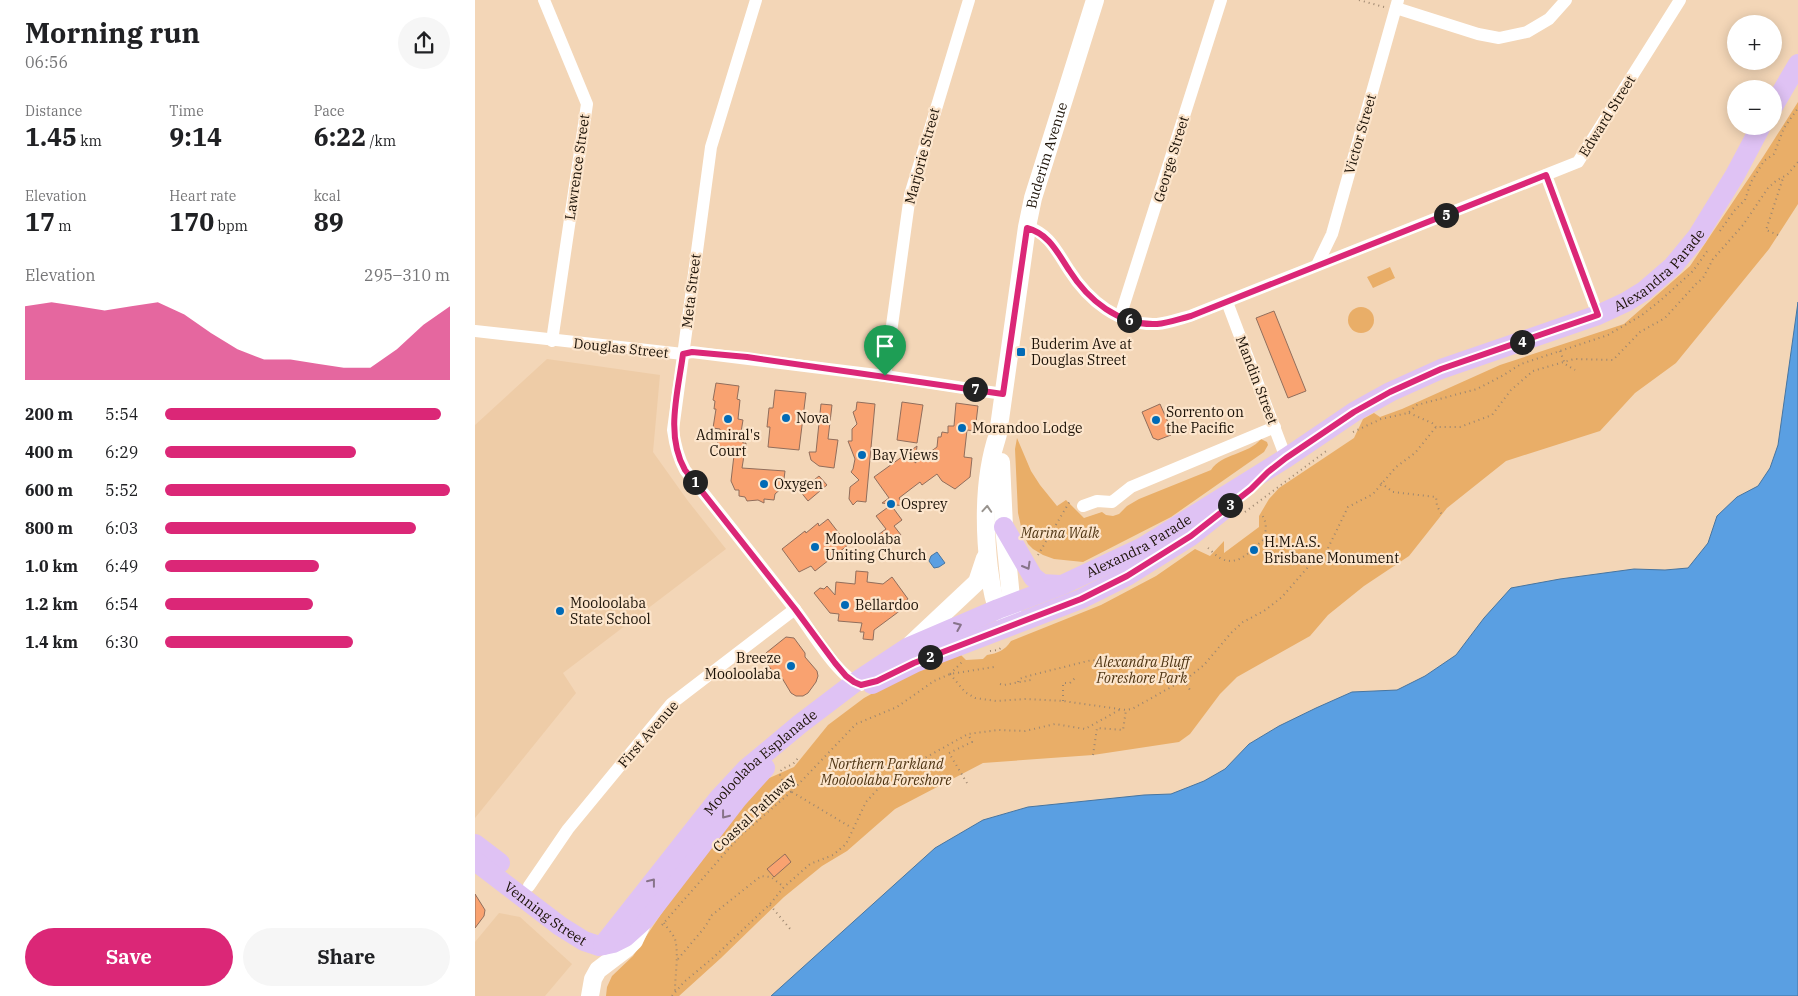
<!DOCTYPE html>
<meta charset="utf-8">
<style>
:root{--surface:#fff;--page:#f6f6f6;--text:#202124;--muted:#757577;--accent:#db2777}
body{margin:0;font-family:"IBM Plex Serif",serif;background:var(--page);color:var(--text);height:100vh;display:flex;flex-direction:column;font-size:19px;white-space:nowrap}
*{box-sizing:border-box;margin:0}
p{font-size:16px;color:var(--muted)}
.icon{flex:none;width:28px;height:28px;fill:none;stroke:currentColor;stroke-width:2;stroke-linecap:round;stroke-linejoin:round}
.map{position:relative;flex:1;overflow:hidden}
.side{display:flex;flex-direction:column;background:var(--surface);width:475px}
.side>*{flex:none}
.tools{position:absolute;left:1252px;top:15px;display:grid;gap:10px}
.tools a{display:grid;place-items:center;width:55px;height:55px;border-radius:50%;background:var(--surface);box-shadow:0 2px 12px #0003;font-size:25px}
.pin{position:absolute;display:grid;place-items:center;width:42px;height:42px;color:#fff;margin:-51px -21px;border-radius:50% 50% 50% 0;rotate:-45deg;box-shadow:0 0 5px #0007}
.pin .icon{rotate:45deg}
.km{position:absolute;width:25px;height:25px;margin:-12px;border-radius:50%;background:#222;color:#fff;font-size:14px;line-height:25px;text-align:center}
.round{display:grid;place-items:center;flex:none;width:52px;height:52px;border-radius:26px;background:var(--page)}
.overview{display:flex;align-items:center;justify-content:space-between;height:85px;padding:0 25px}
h1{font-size:28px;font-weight:800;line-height:38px}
.figures{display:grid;grid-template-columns:repeat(3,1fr);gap:8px;height:85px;padding:5px 25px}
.figures div{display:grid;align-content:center}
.figures b{font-size:25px;font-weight:800}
.figures small{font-size:14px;font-weight:400}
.figures p{font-size:14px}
.chart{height:140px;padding:10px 25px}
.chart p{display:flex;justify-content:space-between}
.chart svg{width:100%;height:90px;margin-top:5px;fill:var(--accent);opacity:.7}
.action{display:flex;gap:10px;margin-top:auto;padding:10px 25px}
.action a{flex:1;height:58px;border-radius:30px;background:var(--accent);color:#fff;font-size:20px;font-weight:800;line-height:58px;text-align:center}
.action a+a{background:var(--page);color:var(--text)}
ul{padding:0 25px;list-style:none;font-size:16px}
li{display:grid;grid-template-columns:80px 60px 1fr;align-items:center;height:38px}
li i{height:12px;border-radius:6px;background:var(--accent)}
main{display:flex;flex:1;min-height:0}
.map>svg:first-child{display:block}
.built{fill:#eecca7}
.green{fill:#e9ae68}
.water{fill:#5a9fe2;stroke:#4775a0}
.building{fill:#f9a270;stroke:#916e5c}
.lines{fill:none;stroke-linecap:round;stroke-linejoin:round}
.path{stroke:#9d8770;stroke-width:2;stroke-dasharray:1 4;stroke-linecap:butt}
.street{stroke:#fff;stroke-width:12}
.secondary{stroke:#fff;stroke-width:18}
.primary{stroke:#dfc2f4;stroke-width:20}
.oneway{stroke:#99948f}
.oneway2{stroke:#877389}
.route-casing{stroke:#fff;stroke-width:10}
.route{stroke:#db2777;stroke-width:6}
.poi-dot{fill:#016ab6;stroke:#fce5cc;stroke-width:2}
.labels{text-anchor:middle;stroke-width:4.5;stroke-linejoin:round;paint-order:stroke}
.street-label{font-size:14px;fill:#1c1207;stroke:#fce5cc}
.poi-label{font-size:14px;fill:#1c1207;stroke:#fce5cc;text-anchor:start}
.park-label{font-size:14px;font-style:italic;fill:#4f3513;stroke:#fce5cc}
</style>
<main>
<section class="side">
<div class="overview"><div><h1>Morning run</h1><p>06:56</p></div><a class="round"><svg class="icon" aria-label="share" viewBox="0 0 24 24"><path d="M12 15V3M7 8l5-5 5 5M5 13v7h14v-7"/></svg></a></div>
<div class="figures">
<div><p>Distance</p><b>1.45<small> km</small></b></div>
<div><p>Time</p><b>9:14</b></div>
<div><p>Pace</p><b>6:22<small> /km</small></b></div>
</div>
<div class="figures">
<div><p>Elevation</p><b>17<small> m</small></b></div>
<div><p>Heart rate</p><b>170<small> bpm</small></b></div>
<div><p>kcal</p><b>89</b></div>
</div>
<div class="chart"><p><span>Elevation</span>295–310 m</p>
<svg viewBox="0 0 160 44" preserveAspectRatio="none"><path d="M0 44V8L10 6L20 8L30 10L40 8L50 6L60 12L70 21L80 29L90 34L100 34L110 36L120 38L130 38L140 29L150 17L160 8V44z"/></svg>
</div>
<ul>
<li><b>200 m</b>5:54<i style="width:97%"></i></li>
<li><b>400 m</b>6:29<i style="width:67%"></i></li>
<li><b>600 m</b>5:52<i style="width:100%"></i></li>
<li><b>800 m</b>6:03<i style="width:88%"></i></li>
<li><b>1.0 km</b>6:49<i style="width:54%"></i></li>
<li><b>1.2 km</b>6:54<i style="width:52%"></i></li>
<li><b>1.4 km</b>6:30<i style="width:66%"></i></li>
</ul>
<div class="action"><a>Save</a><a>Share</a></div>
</section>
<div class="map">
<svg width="1323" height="996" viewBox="0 0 1323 996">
<rect width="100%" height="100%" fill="#f3d6b7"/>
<g class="built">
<path d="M72,359l113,16 -7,77 35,49 38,48 -163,124 13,20 -101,125v-393z"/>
<path d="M24,913l21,4 52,47 -27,32h-70v-54z"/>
</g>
<g class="green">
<path d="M1323,102v102l-29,45 -93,114 -41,30 -35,38 -94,30 -59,47 -38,48 -45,30 -36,29 -18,21 -73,41 -17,17 -30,40 -11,8 -86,13 -110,8 -88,46 -48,42 -25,15 -38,31 -63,61 -42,38h-73l1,-9 5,-11 21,-20 57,-85 66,-87 38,-17 34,-42 36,-27 22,-12 73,-33 7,7 17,-1 4,-4c11,-2 17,-4 24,-14l90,-36 55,-29 39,-27 15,7 14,-15v12l35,-26v-11l10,-17 10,-11 75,-50 9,-19 11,-6 6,4 22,-8 98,-44 124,-41 66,-58 73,-109z"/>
<path d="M915,267l5,11 -22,10 -6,-11z"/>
<circle cx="886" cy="320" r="13"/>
<path d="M542,438l14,33 9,14 17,21 9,-6 18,18 18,-6 4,3 7,1 6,-2 8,-8 12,-7 72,-29c11,-17 37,-15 50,-31l6,3 1,3 -4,7 -93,65 -88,45 -29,-3 -11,-4 -10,-6 -5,-5 -6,-13 -4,-18 -3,-64z"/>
</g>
<g class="water">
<path d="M1323,302v694h-1027l164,-148 48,-28 45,-13 116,-12 27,-1 33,-13 21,-12 24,-25 30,-18 37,-18 36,-16 45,-2 28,-14 31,-21 28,-37 27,-30 49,-9 74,-10 31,1 23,-2 20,-25 9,-27 20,-19 21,-11 12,-18 8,-23z"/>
<path d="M462,552l8,11 -6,4 -5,1 -5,-7 2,-5z"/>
</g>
<g class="building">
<path d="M799,311l32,80 -18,7 -32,-80z"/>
<path d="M241,383l23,3 -2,13 3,1 -2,19 5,1 -2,12 4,1 -2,10h3l-4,25 43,3 -2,16 -8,7 -1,6 -10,-1v4l-6,-3 -11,1 -2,-4 -6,-1v-6h-4l-4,-9 3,-26 -15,-2 1,-7h-3l3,-17 -7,-1 3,-19h-2l1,-8 -2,-1z"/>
<path d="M300,390l31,3 -7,57 -31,-3 2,-20h-3l2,-19h4z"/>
<path d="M382,402l18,2 -9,98 -9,-1 -4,4 -4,-6 1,-12 9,-7 -8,-8 2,-3 2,-10 -7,-18h4v-12l5,-5 -4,-12 3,-2z"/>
<path d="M427,402l21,3 -6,38 -20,-3z"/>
<path d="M481,403l22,3 -3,25 -8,-1 -3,27 8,1 -2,19 -15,12 -13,-8 -5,-7 -15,11 -2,-3 -21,16 5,8 -22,-3 7,-5 -15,-21 43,-31 -2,17 22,-16 1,-10h3l1,-5 6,1v-7h6z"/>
<path d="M346,404l11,1 -4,34 10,1 -4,28 -15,-2 -8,-6 -2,-8h7z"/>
<path d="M685,404l11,25v6l-13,5 -5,-2 -11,-26z"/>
<path d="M344,476l8,9 -19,16 -8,-10z"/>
<path d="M416,505l11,15 -8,6 7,9 -15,11 -8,-11 8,-6 -10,-13z"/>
<path d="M353,519l20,26 -33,26 -4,-5 -12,6 -17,-23 23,-18 1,2 12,-10 1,3z"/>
<path d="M381,571l12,1 -1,10 16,2 9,-7 16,22 -6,4 3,4 -31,23 -1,10 -10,-1 1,-7h-4l2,-9 -24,-2 1,-7 -9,-1 -16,-20 6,-5 4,1 3,-3 8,9 1,-13 19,2z"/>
<path d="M311,637l8,1 11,15v4l12,14 1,5 -2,6 -8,11 -5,3h-7l-5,-3 -9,-15 -5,-2 -11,-13v-10z"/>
<path d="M310,854l6,8 -17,15 -7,-8z"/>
<path d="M0,894l10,16 -1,6 -9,12z"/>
</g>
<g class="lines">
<g class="path">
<path d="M884,0l25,7"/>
<path d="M1245,231l14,-20 11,-11 6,-18 13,-21 10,-7 10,-26 14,-20"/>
<path d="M1303,235l-12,-5 17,-52"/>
<path d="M1085,351l5,13 10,6"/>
<path d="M934,413l23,10 4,4"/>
<path d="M878,432l28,-13 27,-6 9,-8 60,-16 25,-13 19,-12 87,-29 34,-20 19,-15 32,-29 15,-21"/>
<path d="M906,483l12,9 43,5 1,9 5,9"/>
<path d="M770,512l84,-63"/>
<path d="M733,548c4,3 8,8 12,10 18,10 31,-8 43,-18 4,-10 4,-18 -2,-27"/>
<path d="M563,555l32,-54"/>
<path d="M515,651l8,-1 4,-3"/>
<path d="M475,674l15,18 10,6 21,3 30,-2 37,2 63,9 6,-1 57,-32 15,-12 27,-32 12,-11 21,-11 18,-14 27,-31 12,-9 5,-5 22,-45 25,-13 23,-27 19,-14 21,-26h24l32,-12 19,-25 22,-19 41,-12 39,1 27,-28 25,-14 31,-34 7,-6 10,-19 30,-34 25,-37 9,-8 10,-5 11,-13"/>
<path d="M475,674l12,-12"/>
<path d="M709,680l6,10"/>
<path d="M543,682l1,-3 9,-3 64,-16 61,8 36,9"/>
<path d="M525,684l4,1 27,-5"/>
<path d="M588,701v-18h7l5,-5"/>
<path d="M618,755l4,-27 26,2 3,-20"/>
<path d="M492,783l-18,-30 23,-11 -4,-8"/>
<path d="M316,792l-11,-15v-5l2,-3 11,-5 6,-7"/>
<path d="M317,792l60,36"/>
<path d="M295,905l21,25"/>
<path d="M189,923c3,5 9,11 11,16 4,15 0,36 0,52"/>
<path d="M187,925l77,-88 52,-45 65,-68 41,-17 37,-26 16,-7 44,-7"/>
<path d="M203,959l27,-32 7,-12 49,-39 10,1 13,10"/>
<path d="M197,996l12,-14 30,-25 56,-53 14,-17 26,-23 23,-9 13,-11 20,-42 21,-23 81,-45 30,-4 27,1 30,-7 30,5 36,-20"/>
</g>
<g class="street">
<path d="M69,0l43,104 -35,237"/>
<path d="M281,0l-45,147 -38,283c2,15 5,27 12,40 37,46 73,92 109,138 16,20 43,69 67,77"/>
<path d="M921,8l82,26 21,4 28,-6 22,-13 17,-19"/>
<path d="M1071,175l52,140"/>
<path d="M552,227c22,6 30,25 42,43 19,30 50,56 88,54 11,-1 22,-5 33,-8l388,-154 102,-162"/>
<path d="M842,265l15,-31 66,-234"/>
<path d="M752,302l59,156"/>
<path d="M645,317l101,-317"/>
<path d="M0,331l208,23 9,-2 193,24 118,18"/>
<path d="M410,376l25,-181 59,-195"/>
<path d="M608,506l14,-5 15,1 19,-15 144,-60"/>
<path d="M54,886l39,-57 103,-125 124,-95"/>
</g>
<g class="secondary">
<path d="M526,462l3,65 9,91"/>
<path id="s1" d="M533,619c-4,-4 -9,-7 -11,-12 -5,-11 -6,-26 -8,-38 -5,-43 -5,-94 9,-135l29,-207 6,-29 62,-198"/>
<path d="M436,644l66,-62 8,-24"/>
<path d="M115,996l3,-17 5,-9 29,-22 7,-7 7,-15"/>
</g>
<g class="primary">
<path d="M1299,105l24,-41"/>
<path d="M529,527l29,50 9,7 18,1"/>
<path d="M397,684l42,-21 167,-64 46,-23 64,-40 40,-32"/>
<path d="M0,844l25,19"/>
<path id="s2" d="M0,861l85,65 24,15 15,5 14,-3 12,-6 20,-18 93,-121 27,-30"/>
<path id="s3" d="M128,945l116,-147 27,-29 54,-45 54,-41 53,-35 91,-39 64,-24 81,-38 143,-89 68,-46 36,-20 51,-23 157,-54 28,-13 18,-11 29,-25 24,-29 38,-62 26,-49"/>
</g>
</g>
<defs><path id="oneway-chevron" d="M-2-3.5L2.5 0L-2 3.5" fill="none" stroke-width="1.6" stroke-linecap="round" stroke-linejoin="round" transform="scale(1.25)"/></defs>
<use class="oneway" href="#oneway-chevron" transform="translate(512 509) rotate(-86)"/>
<g class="oneway2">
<use href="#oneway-chevron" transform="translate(552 566) rotate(60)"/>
<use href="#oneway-chevron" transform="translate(483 626) rotate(-23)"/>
<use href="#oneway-chevron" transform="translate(250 815) rotate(128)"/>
<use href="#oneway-chevron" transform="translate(177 882) rotate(-52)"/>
</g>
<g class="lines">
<defs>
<path id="route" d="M1071,175l52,140 -157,54 -51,23 -36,20 -68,46 -18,14 -17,17 -60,47 -64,40 -46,23 -167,64 -37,18 -16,4 -7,-3 -8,-6 -11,-13 -40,-54 -110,-139c-20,-35 -7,-78 -2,-116l9,-2 55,5 256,37 24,-166c22,6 30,24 42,42 19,30 50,56 88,54 11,-1 22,-5 34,-8z"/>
</defs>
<use href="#route" class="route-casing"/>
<use href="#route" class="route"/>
</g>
<g class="poi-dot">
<rect x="541" y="347" width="10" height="10" rx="2.5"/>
<circle cx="311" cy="418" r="5"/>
<circle cx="253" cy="419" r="5"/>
<circle cx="681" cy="420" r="5"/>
<circle cx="487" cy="428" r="5"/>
<circle cx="387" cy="455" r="5"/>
<circle cx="289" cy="484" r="5"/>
<circle cx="416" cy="504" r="5"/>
<circle cx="340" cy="547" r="5"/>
<circle cx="779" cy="550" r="5"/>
<circle cx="370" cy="605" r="5"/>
<circle cx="85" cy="611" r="5"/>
<circle cx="316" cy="666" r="5"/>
</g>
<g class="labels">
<g class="street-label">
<text transform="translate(1132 116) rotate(-58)" y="5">Edward Street</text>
<text transform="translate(885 134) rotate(-74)" y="5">Victor Street</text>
<text transform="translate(447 156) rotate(-75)" y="5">Marjorie Street</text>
<text dy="5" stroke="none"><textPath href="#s1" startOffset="475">Buderim Avenue</textPath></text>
<text transform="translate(696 159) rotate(-73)" y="5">George Street</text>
<text transform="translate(102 167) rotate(-82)" y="5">Lawrence Street</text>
<text dy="5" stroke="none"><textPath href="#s3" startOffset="1276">Alexandra Parade</textPath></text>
<text transform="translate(216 291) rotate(-83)" y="5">Meta Street</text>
<text transform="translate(146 348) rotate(6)" y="5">Douglas Street</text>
<text transform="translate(782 380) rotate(69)" y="5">Mandin Street</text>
<text dy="5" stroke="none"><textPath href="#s3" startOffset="682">Alexandra Parade</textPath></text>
<text transform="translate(173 734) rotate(-49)" y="5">First Avenue</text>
<text dy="5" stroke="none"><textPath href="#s3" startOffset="242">Mooloolaba Esplanade</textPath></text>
<text transform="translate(279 813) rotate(-43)" y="5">Coastal Pathway</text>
<text dy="5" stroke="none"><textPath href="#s2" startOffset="88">Venning Street</textPath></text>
</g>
<g class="poi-label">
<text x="556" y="349">Buderim Ave at<tspan x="556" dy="16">Douglas Street</tspan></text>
<text x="691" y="417">Sorrento on<tspan x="691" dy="16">the Pacific</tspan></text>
<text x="321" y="423">Nova</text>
<text x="497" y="433">Morandoo Lodge</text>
<text x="253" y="440" text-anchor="middle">Admiral's<tspan x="253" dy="16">Court</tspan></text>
<text x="397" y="460">Bay Views</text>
<text x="299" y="489">Oxygen</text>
<text x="426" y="509">Osprey</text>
<text x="350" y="544">Mooloolaba<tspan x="350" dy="16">Uniting Church</tspan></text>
<text x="789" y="547">H.M.A.S.<tspan x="789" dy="16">Brisbane Monument</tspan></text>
<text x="95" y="608">Mooloolaba<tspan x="95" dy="16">State School</tspan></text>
<text x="380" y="610">Bellardoo</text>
<text x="306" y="663" text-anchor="end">Breeze<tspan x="306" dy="16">Mooloolaba</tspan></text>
</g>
<g class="park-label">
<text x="585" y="538">Marina Walk</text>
<text x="667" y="667">Alexandra Bluff<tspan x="667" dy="16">Foreshore Park</tspan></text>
<text x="411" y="769">Northern Parkland<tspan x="411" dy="16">Mooloolaba Foreshore</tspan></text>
</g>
</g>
</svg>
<div class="tools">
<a>+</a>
<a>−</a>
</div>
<div class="pin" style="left:410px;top:376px;background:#1e9e55"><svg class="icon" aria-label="arrive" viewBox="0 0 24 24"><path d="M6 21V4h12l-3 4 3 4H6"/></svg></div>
<b class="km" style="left:220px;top:482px">1</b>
<b class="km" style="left:455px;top:657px">2</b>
<b class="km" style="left:755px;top:505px">3</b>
<b class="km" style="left:1047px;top:342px">4</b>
<b class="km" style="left:971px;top:215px">5</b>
<b class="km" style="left:654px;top:320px">6</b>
<b class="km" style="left:500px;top:389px">7</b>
</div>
</main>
